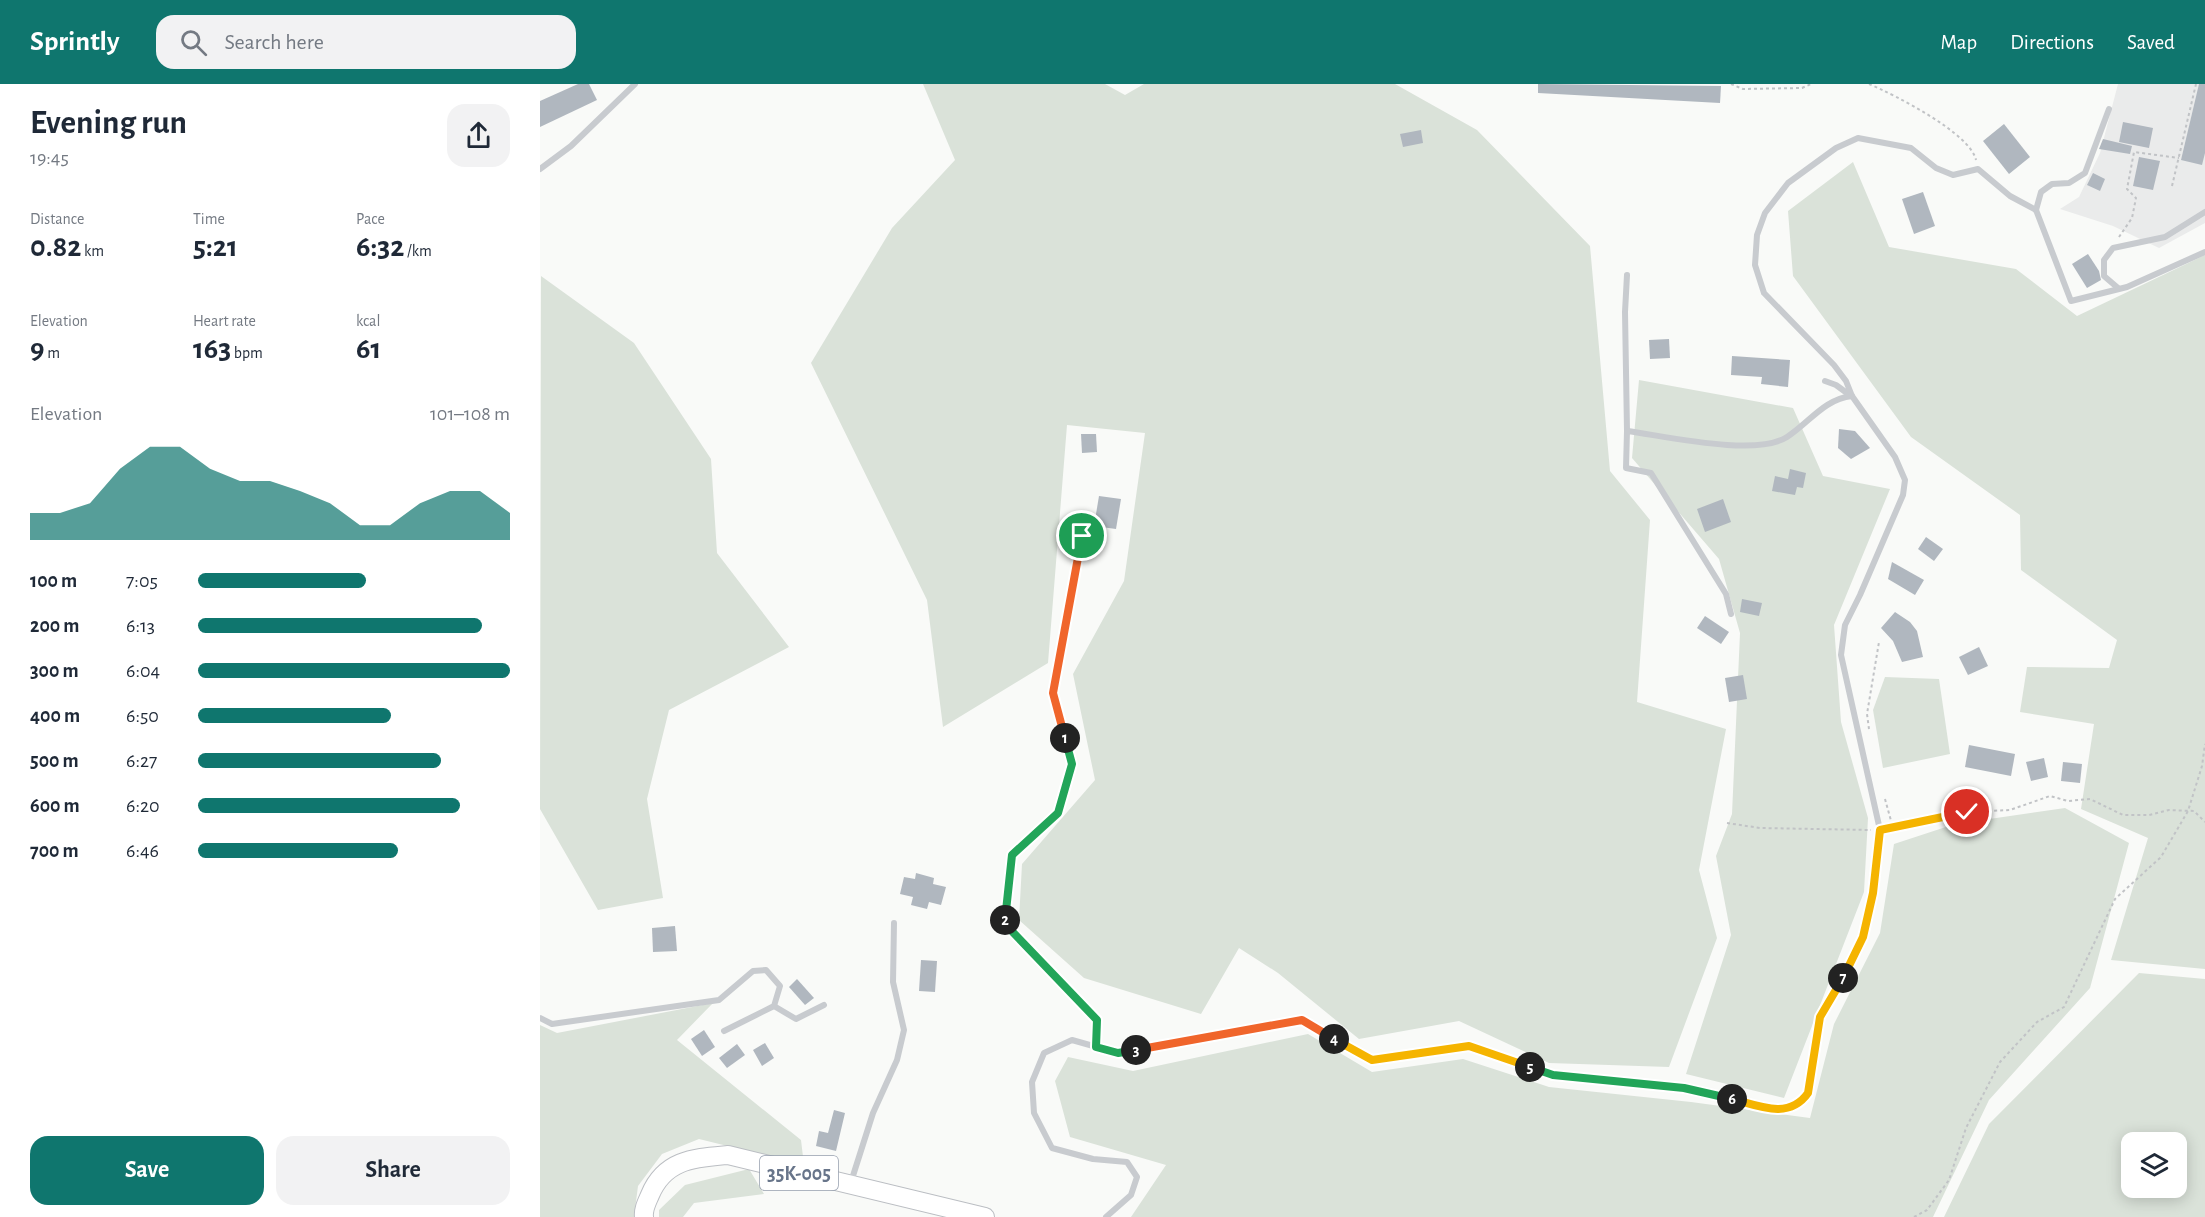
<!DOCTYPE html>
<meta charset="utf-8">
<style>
:root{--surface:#fff;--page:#f2f2f3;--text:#1f2937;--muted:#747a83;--accent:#0f766e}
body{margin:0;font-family:"Alegreya Sans",sans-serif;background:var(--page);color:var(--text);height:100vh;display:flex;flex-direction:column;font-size:22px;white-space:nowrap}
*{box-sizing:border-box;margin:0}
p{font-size:20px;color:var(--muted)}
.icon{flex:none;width:33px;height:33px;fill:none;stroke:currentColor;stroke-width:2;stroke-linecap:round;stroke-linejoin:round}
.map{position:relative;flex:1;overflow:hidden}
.drawer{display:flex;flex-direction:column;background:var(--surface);width:540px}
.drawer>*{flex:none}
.tools{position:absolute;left:1581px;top:1048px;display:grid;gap:12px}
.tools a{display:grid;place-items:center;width:66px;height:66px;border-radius:12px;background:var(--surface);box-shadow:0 3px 15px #0003;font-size:30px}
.pin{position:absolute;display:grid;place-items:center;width:51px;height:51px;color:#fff;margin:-26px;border:3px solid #fff;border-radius:50%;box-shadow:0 2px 6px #0007}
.km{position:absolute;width:30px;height:30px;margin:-15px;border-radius:50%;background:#222;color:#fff;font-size:16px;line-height:30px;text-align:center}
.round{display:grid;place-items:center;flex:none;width:63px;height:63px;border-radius:18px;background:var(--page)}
.headline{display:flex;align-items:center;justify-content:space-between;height:102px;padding:0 30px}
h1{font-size:33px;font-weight:700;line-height:45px}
.stats{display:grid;grid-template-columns:repeat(3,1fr);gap:9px;height:102px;padding:6px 30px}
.stats div{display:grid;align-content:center}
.stats b{font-size:30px;font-weight:700}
.stats small{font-size:16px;font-weight:400}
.stats p{font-size:16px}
.chart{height:168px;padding:12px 30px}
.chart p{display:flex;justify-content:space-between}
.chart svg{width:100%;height:108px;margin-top:6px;fill:var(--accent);opacity:.7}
.cta{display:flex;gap:12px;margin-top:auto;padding:12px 30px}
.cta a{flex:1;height:69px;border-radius:18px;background:var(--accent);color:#fff;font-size:24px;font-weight:700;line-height:69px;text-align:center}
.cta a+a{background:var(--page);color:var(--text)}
ul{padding:0 30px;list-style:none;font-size:20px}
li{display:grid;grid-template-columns:96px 72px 1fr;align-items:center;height:45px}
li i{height:15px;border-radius:8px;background:var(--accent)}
header{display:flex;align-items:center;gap:36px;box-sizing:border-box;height:84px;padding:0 30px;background:var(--accent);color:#fff}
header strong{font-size:28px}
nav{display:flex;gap:33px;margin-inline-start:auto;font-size:21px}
.search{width:420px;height:54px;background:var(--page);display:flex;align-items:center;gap:15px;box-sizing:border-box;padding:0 21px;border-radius:18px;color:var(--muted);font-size:22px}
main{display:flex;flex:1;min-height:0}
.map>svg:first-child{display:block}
.built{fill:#eaebeb}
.green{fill:#dae2d9;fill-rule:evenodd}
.building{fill:#b0b7bf}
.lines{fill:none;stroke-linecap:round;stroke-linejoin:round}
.primary-casing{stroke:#bbbec3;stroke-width:20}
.path{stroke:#c1c3c6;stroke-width:2;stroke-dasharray:3 3;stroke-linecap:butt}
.lane{stroke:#c8cbcf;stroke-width:6}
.primary{stroke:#fff;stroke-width:18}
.split-1-casing{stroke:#fff;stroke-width:12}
.split-2-casing{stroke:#fff;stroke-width:12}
.split-3-casing{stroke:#fff;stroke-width:12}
.split-4-casing{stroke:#fff;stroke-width:12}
.split-5-casing{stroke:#fff;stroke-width:12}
.split-6-casing{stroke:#fff;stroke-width:12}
.split-7-casing{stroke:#fff;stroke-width:12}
.split-8-casing{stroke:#fff;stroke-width:12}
.split-1{stroke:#f0652b;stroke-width:8}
.split-2{stroke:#22a559;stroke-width:8}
.split-3{stroke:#22a559;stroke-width:8}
.split-4{stroke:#f0652b;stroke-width:8}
.split-5{stroke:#f5b400;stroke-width:8}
.split-6{stroke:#22a559;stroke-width:8}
.split-7{stroke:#f5b400;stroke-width:8}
.split-8{stroke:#f5b400;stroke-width:8}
.labels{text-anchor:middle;stroke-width:6;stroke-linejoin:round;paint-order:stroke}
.shield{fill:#fff;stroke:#959ead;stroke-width:1.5}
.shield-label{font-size:20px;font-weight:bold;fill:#68758a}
</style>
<header>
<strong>Sprintly</strong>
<div class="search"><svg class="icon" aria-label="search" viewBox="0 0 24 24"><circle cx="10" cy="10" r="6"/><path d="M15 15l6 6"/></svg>Search here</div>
<nav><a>Map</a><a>Directions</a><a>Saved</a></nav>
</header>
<main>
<section class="drawer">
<div class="headline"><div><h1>Evening run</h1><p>19:45</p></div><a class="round"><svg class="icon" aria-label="share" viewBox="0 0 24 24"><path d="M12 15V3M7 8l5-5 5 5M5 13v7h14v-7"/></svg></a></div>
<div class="stats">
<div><p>Distance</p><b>0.82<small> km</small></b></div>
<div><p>Time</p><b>5:21</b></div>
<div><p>Pace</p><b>6:32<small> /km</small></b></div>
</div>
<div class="stats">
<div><p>Elevation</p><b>9<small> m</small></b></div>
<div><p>Heart rate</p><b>163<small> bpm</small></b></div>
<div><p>kcal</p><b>61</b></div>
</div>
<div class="chart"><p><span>Elevation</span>101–108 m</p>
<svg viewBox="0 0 160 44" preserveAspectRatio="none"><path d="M0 44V33L10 33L20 29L30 15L40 6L50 6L60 15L70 20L80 20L90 24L100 29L110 38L120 38L130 29L140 24L150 24L160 33V44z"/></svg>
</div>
<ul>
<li><b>100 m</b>7:05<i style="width:54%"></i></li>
<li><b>200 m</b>6:13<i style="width:91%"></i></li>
<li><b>300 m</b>6:04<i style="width:100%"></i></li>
<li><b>400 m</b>6:50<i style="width:62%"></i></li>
<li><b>500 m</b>6:27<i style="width:78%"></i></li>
<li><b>600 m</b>6:20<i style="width:84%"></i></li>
<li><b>700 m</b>6:46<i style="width:64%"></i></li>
</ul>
<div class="cta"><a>Save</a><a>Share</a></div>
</section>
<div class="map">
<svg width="1665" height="1133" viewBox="0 0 1665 1133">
<rect width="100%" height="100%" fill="#f9faf8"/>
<path class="built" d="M1578,0h87v139l-46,25 -46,-22 -53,-17 19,-12 21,-44z"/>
<g class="green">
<path d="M383,0h182l20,11 19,-11h251l82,46 113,116 20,225 40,49 -13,182 89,27 -27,141 18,68 -48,129 -120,-4 -90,-42 -100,18 -81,-66 -39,-25 -38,66 -117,-36 -65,-58 3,-56 73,-84 -22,-106 51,-93 21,-148 -78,-8 -19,238 -105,64 -16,-127 -116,-237 81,-135 63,-68z"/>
<path d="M1313,78l36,85 127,22 61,47 128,-61v714l-94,-9 37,-122 -67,-29 13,-85 -74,-12 7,-45 82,1 8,-28 -96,-70 -1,-55 -109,-78 -118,-161 -5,-65z"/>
<path d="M1,192l93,67 77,116 6,94 72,94 -120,63 -22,89 16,99 -65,12 -58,-101z"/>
<path d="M1099,296l154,28 30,68 67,13 -56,136 7,97 27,96 -4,74 -80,206 -98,-24 45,-139 -15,-79 16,-42 8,-181 -21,-74 -87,-101z"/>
<path d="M1345,593l54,2 11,75 -67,14 -10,-58z"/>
<path d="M1525,724l64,35 -39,145 -101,112 -56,117h-802l35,-52 -96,-28 -15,-56 13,-24 65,14 175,-37 64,38 91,-13 86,28 142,15 119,16 24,-94 46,-91 14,-89 61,-20z"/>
<path d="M1599,889l66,6v238h-261l45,-93zM1592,1059h44v45h-44z"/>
<path d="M173,919l-36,37 124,100 3,25 -105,-26 -37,15 -24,32 -4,31h-94v-192l17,8z"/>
<path d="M209,1085l15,25 -70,9 -11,14h-24v-7l26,-25z"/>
</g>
<g class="building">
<path d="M38,0h11l8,16 -57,27v-26z"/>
<path d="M998,0l183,2 -1,17 -182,-10z"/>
<path d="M1659,0h6v69l-3,12 -21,-5z"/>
<path d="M1583,38l30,6 -4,20 -30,-6z"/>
<path d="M1464,40l26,33 -21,17 -26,-33z"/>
<path d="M881,46l2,13 -20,4 -3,-13z"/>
<path d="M1563,55l29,7 -2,8 -31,-5z"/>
<path d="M1599,73l21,4 -7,29 -20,-4z"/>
<path d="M1553,89l12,6 -5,12 -13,-6z"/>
<path d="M1383,108l12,34 -21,8 -12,-35z"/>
<path d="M1548,170l11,17 2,9 -14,8 -15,-24z"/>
<path d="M1129,255l1,19 -20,1 -1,-19z"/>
<path d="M1192,272l58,4 -2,27 -27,-3 1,-7 -31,-2z"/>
<path d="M1299,345l16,2 15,17 -19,11 -13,-11z"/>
<path d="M541,350h15l1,18 -15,1z"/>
<path d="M1250,385l16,4 -3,15 -6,-1 -2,8 -23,-4 3,-15 13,3z"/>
<path d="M559,412l22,3 -5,30 -22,-3z"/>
<path d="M1183,415l8,23 -26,10 -8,-23z"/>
<path d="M1386,453l17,12 -9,12 -16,-12z"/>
<path d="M1352,478l32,18 -9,15 -27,-16z"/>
<path d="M1202,515l20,4 -3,13 -19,-4z"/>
<path d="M1355,528l15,10 7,9 6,26 -21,5 -9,-21 -12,-13z"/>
<path d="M1165,532l24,16 -8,12 -24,-16z"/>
<path d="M1439,563l9,19 -20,9 -9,-18z"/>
<path d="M1203,591l4,24 -18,3 -4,-24z"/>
<path d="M1429,661l46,9 -4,22 -46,-9z"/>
<path d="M1504,674l4,19 -17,4 -5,-19z"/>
<path d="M1523,678l19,2 -2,19 -19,-2z"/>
<path d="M376,789l18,5 -1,6 13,3 -5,18 -12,-3 -2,7 -16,-4 2,-8 -13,-3 4,-17 11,2z"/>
<path d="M135,842l2,25 -24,1 -1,-24z"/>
<path d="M381,876l16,1 -2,31 -16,-1z"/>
<path d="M257,895l17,19 -9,7 -16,-18z"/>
<path d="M164,946l11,17 -13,9 -11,-17z"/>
<path d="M225,959l9,15 -12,8 -9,-16z"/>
<path d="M197,960l8,11 -18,13 -8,-10z"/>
<path d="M294,1026l11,3 -9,38 -20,-5 3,-15 9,2z"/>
</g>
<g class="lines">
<defs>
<path id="primary" d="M104,1133c-1,-8 3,-15 6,-22 15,-36 45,-37 78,-40l257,62"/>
</defs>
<use href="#primary" class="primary-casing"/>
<g class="path">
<path d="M1191,0l12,5 59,-1 9,-4"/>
<path d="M1329,0c26,11 101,49 107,76"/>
<path d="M1632,102l24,-102"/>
<path d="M1579,153l13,-19 4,-20 -9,-9 7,-37 45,6"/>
<path d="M1329,645l-2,-15 12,-72"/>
<path d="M1345,715l8,29"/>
<path d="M1187,739l33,5 111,2"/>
<path d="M1348,745l79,-17 43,-2 40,-14 18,5 22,-2 33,16h26l20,-5 25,1 11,11"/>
<path d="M1374,1133l13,-7 22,-30 17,-52 34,-66 37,-40 27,-15 51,-108 46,-42 27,-46 14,-45 3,-22"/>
</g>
<g class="lane">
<path d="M0,85l31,-23 64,-62"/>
<path d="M1496,126l5,-18 11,-8 17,-1 16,-10 24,-64"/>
<path d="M1087,191l-2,37 2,119"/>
<path d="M1578,204l-14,-12v-16l9,-12 52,-11 40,-25"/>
<path d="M1285,297l11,4 15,11"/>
<path d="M542,452l-29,157 19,71 -14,49 -46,43 -7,68 92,96 -1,27"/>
<path d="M1191,530l-5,-20 -75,-121 -25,-5 1,-37c38,5 129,26 160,6 22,-14 37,-38 65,-41"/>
<path d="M234,922l22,13 28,-14"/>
<path d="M0,934l12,6 167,-24 34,-29 13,-1 14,16 -6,20 -50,25"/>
<path d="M311,1098l22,-69 24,-53 7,-30 -11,-48 1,-59"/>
<path d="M566,1133l25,-22 6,-18 -10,-15 -34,-3 -41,-11 -18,-35 -2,-31 12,-29 28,-13 46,13 184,-33 70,40 97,-14 84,29 131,13 88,21h17l12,-6 7,-10 12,-76 19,-31 24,-49 10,-44 7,-63 -39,-175 4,-30 15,-30 43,-100 2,-15 -10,-23 -43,-61 -6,-15 -12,-16 -70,-72 -9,-28 2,-30 8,-22 23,-30 48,-35 22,-10 53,10 25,20 17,7 25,-6 32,27 26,14 35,91 56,-14 78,-35"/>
</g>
<use href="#primary" class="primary"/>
</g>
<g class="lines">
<defs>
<path id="split-1" d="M525,654l-12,-45 29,-157"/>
<path id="split-2" d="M465,836l7,-65 46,-42 14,-49 -7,-26"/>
<path id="split-3" d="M465,836v4l92,96 -1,27 22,6 18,-3"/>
<path id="split-4" d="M596,966l166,-30 32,19"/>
<path id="split-5" d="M794,955l38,21 97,-14 61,21"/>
<path id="split-6" d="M990,983l23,8 131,13 48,11"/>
<path id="split-7" d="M1192,1015c27,7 57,21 76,-6l12,-76 23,-39"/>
<path id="split-8" d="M1303,894l20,-41 10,-44 7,-63 87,-18"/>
</defs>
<use href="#split-1" class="split-1-casing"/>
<use href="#split-2" class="split-2-casing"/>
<use href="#split-3" class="split-3-casing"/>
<use href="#split-4" class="split-4-casing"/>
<use href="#split-5" class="split-5-casing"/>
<use href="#split-6" class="split-6-casing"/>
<use href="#split-7" class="split-7-casing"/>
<use href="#split-8" class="split-8-casing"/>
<use href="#split-1" class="split-1"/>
<use href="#split-2" class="split-2"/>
<use href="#split-3" class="split-3"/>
<use href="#split-4" class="split-4"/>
<use href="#split-5" class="split-5"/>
<use href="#split-6" class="split-6"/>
<use href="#split-7" class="split-7"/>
<use href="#split-8" class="split-8"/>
</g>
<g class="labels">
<rect class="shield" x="220" y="1072" width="78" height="34" rx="4.5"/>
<g class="shield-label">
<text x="259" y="1096">35К-005</text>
</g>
</g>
</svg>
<div class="tools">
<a><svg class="icon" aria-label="layers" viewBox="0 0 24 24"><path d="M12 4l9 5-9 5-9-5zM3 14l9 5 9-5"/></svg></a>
</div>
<div class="pin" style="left:542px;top:452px;background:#1e9e55"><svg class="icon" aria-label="arrive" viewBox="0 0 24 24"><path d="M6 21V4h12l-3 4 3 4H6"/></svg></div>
<div class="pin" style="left:1427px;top:728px;background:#d93025"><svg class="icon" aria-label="check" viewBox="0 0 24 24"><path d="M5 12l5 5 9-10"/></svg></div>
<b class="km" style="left:525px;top:654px">1</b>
<b class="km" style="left:465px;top:836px">2</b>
<b class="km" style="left:596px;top:966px">3</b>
<b class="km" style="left:794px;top:955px">4</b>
<b class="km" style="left:990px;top:983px">5</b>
<b class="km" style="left:1192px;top:1015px">6</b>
<b class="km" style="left:1303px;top:894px">7</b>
</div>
</main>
